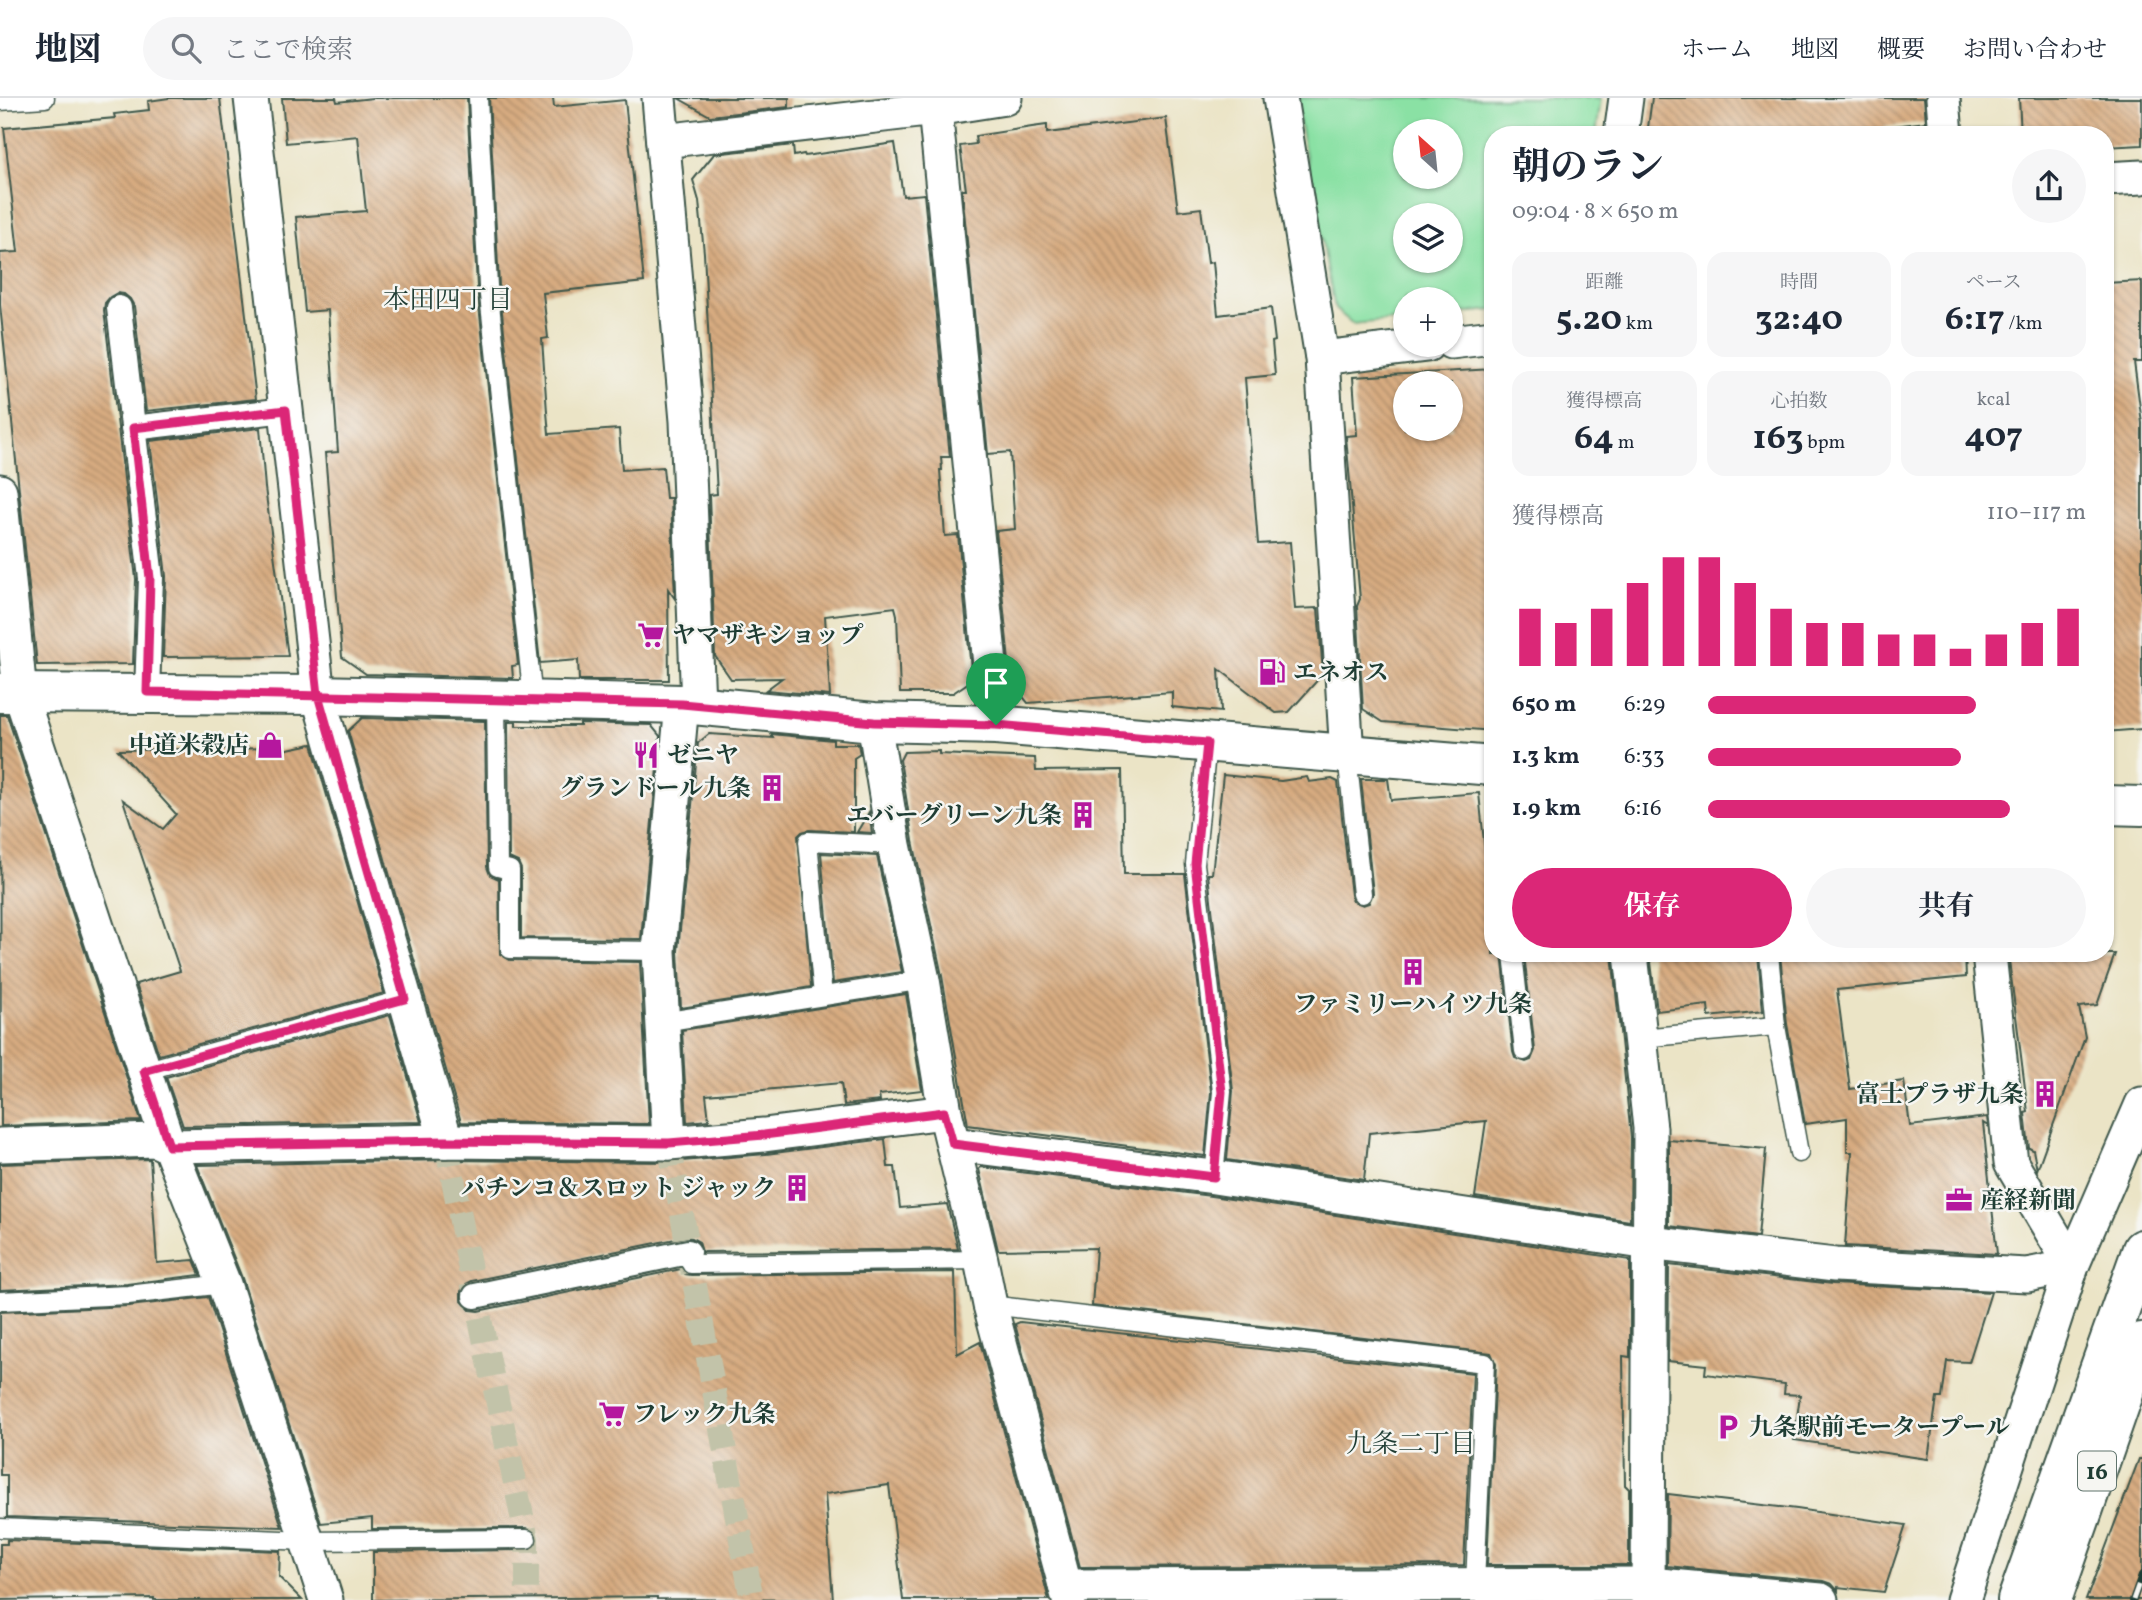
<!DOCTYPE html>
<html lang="ja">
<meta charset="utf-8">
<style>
:root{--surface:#fff;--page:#f6f6f7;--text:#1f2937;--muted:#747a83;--line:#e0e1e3;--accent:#db2777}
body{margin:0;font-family:Vollkorn,"Noto Serif JP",serif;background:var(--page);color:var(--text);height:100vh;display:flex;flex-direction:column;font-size:26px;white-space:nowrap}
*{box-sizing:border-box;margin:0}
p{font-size:23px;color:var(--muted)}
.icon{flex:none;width:38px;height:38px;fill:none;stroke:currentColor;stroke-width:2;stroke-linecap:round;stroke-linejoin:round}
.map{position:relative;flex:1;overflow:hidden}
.panel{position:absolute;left:1484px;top:28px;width:630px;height:836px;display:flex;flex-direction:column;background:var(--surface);border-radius:28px;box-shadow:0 2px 5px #0004}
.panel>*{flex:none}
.needle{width:46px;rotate:333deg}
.controls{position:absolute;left:1393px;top:21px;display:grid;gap:14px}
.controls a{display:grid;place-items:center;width:70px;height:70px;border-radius:50%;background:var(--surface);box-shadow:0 2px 5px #0004;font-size:35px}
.pin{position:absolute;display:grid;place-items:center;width:60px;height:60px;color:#fff;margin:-72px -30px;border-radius:50% 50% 50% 0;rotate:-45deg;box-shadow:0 0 7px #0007}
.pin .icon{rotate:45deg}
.round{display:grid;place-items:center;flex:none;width:74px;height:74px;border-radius:37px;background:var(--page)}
.headline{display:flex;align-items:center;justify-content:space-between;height:119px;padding:0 28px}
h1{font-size:38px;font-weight:700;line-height:52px}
.figures{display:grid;grid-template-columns:repeat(3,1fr);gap:10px;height:119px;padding:7px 28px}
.figures div{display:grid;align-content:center;border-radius:18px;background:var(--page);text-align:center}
.figures b{font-size:35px;font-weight:700}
.figures small{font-size:19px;font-weight:400}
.figures p{font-size:19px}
.chart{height:196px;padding:14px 28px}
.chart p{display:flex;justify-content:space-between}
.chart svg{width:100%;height:126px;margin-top:7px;stroke:var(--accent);stroke-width:6}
.primary-button{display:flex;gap:14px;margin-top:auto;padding:14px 28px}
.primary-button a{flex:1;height:80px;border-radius:42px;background:var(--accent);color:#fff;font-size:28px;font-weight:700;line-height:80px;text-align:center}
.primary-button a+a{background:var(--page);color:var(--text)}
ul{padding:0 28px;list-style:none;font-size:23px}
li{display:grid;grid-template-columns:112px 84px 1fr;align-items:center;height:52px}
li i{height:18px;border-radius:9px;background:var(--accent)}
header{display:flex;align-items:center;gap:42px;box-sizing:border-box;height:98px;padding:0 35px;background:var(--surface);border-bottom:2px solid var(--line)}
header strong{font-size:33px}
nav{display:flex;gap:38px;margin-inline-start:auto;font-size:24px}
.search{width:490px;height:63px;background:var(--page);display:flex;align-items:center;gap:18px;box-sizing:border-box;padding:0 24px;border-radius:38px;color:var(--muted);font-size:26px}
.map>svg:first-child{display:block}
.green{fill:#8ae1a4;stroke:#548f6c;stroke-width:2;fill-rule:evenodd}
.building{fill:url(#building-back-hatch);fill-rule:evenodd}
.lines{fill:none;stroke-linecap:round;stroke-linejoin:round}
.pedestrian-tunnel{stroke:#c2c3a9;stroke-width:24;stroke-dasharray:24 12;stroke-linecap:butt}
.service-casing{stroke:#3e564a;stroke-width:21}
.pedestrian-casing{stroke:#3e564a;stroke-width:28}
.minor-casing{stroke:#3e564a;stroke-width:37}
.tertiary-casing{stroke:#3e564a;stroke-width:42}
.primary-casing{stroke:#3e564a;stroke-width:42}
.motorway-casing{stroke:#3e564a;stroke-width:42}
.service{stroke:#fff;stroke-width:18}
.pedestrian{stroke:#fff;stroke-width:24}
.minor{stroke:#fff;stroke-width:33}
.tertiary{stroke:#fff;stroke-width:38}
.primary{stroke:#fff;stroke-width:38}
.motorway{stroke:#fff;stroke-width:38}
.rail-casing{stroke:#1f3d34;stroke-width:8}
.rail{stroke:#f6f6f2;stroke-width:5;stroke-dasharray:16;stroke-linecap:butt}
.route-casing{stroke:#fff;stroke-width:14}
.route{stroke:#db2777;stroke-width:9}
.labels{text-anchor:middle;stroke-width:5;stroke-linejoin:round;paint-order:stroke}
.shield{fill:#f6f6f2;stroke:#60746d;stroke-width:2}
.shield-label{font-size:23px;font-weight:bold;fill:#1f3d34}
.poi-label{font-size:24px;font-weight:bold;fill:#1f3d34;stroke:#f6f6f2;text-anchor:start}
.neighbourhood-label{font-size:26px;fill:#1f3d34;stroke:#f6f6f2}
</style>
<header>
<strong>地図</strong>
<div class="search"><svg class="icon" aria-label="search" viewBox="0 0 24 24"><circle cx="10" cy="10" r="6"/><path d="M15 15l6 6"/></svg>ここで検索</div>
<nav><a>ホーム</a><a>地図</a><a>概要</a><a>お問い合わせ</a></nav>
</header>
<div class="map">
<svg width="2142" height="1502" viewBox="0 0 2142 1502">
<defs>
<pattern id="building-back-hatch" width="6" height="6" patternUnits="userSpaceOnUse" patternTransform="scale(1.75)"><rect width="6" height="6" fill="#d7ab80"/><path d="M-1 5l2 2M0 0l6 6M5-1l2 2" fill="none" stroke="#ae8c6a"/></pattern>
</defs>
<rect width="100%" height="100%" fill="#f6f6f2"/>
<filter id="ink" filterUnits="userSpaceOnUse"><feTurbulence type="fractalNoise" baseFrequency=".0143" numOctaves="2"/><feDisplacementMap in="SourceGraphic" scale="14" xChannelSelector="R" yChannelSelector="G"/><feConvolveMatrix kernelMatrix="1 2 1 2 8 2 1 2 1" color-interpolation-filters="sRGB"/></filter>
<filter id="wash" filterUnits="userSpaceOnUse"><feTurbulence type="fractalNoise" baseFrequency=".00686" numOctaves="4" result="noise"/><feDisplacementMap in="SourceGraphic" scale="28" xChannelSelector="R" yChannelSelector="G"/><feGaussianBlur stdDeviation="1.57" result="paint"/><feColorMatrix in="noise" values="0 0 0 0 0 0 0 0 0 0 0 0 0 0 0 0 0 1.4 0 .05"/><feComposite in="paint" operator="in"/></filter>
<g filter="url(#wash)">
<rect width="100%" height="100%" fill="#ebe4c6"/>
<path class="green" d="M1295,0h306l-5,37h-103v175l-42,4v-15h-46v20l-52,5 -18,-15zM1405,33h46v46h-46zM1405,117h46v46h-46z"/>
<g id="blocks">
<g class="building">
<path d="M169,0h51l36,301 -110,12 -12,-105 -4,-7 -6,-5 -7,-1 -7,4 -5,6 -1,7 32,269 -3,85 -96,1 -37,-360v-52l18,-1 -14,-124 111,-10 -1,-4 35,-4 -1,-9z"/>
<path d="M282,0h54l1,4 36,-4h94l10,189 41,378 -6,1 1,12 -147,-4 -24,-17 -17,-204 13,-1 -10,-142 -23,2 -9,-95 70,-6 -8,-75 -72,7z"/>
<path d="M489,0h64l1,9 71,-7 19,182 -101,11 5,45 -6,1 5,73 2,22 70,-5 3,41 41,-3 3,31h5l4,101 -7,-10 1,91h-90l-1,-20 -38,3 -41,-378z"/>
<path d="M678,0h111v9l-79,9z"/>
<path d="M1652,0h272l2,24 -41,5 1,8h-239z"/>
<path d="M2019,0h123v47l-37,2v-12h-84z"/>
<path d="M1166,20l12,93 23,-3 7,55 5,-1 5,53 53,-7 4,33 -3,1 3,33 -30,3 13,166 32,-2 5,67 23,-1 5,66 -34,38 -13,1 -57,-44 2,43 -49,-5v-15l-144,11 -17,-21 -15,-151 19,-2 -5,-77 -22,2 -26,-264h4l-6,-44 16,-2 -1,-8 57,-9 15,-2v8z"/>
<path d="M895,45l8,53 21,-2 26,263h-9l1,13h-2l5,66 13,-1 14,145 -19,13h-53l-3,-78 -2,-8 -70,9 5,80 -64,-6 16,-12 -51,1 -16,-23 -6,-161 8,-1 -13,-241 -5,-52 -6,-21 21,-26 79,-9 1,11 10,-2 1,2z"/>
<path d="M2142,183v81h-8l8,61v306l-37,3v-449z"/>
<path d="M1493,271v362l-110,-9 -20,-13 -6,-103 3,-7 -14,-163 11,-1 -4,-58zM1405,285h46v46h-46z"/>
<path d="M260,330l5,60 23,168 -125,1 3,-81 -16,-135z"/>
<path d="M0,617h7l134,406 -140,5z"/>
<path d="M362,620l123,3 2,146 3,8 9,4 1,75 10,6 130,2 9,162 -188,-2 -113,-391z"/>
<path d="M508,624h8v4h64v-3l71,2 9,11 -19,203 -120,-1v-69l-3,-7 -9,-4z"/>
<path d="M709,636l64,4 -2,-4 62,6v4h25l2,10 -6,4v74l-45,-2 -7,2 -4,4 13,151 -130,21 -3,-57 20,-208z"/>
<path d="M312,646l72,249 -225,62 -23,-71 44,-13 -57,-171 40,29 13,-15 -58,-64 160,-2v3z"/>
<path d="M939,653v3l96,4 1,13 86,-1 2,104h61l26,218 -6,64 -237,-31 -26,-149 -29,-135 -13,-81 4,-8z"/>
<path d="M1223,677l58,6 26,-4 2,5 23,-3 6,3 13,113 2,6 10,4 6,-2 4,-10 -12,-114h27l3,21 88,-7 14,138v23h9l11,98 2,6 11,4 5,-2 4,-10 -11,-96h88l19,183 -1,84 -155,-24 11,-76 -117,12 -5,47 -137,-20 6,-69 -25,-217h4z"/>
<path d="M869,714l3,21 -15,-1z"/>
<path d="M821,755l56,3 25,116 -69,11z"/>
<path d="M1650,856h108l5,57 -54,6 -1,-12 -51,6z"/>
<path d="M1780,856h185l1,23 -129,13 13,99 54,-8 6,45 77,-9 1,9 -5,-3 14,131 -152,-8 7,-94h-5v-34l-42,6 -18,-100z"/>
<path d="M2061,856h54l-18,51 -18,2 6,30 -48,133 -4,-20 -4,-2 -4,-35 3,-1 -19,-152z"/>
<path d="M906,896l16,96 -43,5 1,6 -36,4 -3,-22 -135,12 3,25 -22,2 -5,-92z"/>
<path d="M390,917l31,107 -238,4 -17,-49z"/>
<path d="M885,1041l3,28h7l5,41 47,-4 11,45 -256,3 -3,-10 -7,-4 -7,-1 -213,44 -6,3 -5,7v9l9,10 8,1 203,-42 4,5 6,1 264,-3 2,82 23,-12 69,258h-146l-14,-115 -64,9 8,106 -176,-1v-2l-284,3v-48l154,-2 9,-5 1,-11 -10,-6 -155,1v-11l-51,5 -79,-245 -45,-113 249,-5 224,2 96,-8z"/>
<path d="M1669,1042l97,9 -8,88 -89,-11z"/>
<path d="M150,1061l7,104 37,-3 6,15 -73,9 -127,6v-126z"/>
<path d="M981,1069l230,29 419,64v97l-7,-1 2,129 4,4v76h-142l9,-201 -5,-11 -399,-47 4,-58 -98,2 -19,-81z"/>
<path d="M1669,1167l164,19 158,8 -22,70 -22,-1 -5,37h-5l-9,61 -134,-19 6,-45 -16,-1 1,-10 -80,-10 1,-9 -38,-4z"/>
<path d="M208,1199l74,230 -275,-10v-42h-7v-163l129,-6z"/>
<path d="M1020,1224l453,51 -9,192 -384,2 -65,-243z"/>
<path d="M2139,1361h3v141h-56z"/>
<path d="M1668,1396l129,15 109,16 -22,67 -46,-5v4l-6,-7 -9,-3 -156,-15z"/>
<path d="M7,1442l273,11 -1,26 23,23h-148v-2l-154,2v-56h7z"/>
</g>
</g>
</g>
<g filter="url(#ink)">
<use href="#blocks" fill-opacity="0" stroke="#3e564a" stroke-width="2"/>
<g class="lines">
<g class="pedestrian-tunnel">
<path d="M446,1043l29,155 52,243v61"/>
<path d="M669,1045l83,457"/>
</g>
<defs>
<g id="service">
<path d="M478,0l10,188 45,414"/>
<path d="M0,3l45,-3"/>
<path d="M496,601l2,168 12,3v79l149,2"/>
<path d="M1207,645l-12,121 27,228 -8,85"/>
<path d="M1347,657l15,139"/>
<path d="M1513,856l11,97"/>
<path d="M1769,856l7,72 23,127"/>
<path d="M823,898l-15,-155 86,4"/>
<path d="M663,924l260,-42"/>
<path d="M1640,940l136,-12"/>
<path d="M144,973l261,-72"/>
<path d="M691,1166l290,-4"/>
<path d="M0,1203l128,-6 96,-11"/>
<path d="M990,1207l495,58 -10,221"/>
<path d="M0,1430l307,13 220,-2"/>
</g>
<g id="pedestrian">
<path d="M119,210l32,270 -4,114"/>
<path d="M133,330l153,-18"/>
<path d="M475,1198l213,-44"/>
</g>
<g id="minor">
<path d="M251,0l67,597 128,446"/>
<path d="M659,0l28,323 11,284"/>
<path d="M1280,0l42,260 25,397"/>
<path d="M1943,0l3,37"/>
<path d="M935,11l61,616"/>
<path d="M1621,37l5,-37"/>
<path d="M663,43l272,-32 70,-11"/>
<path d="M2105,81l37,-2"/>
<path d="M1451,244l42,-5"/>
<path d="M1322,260l105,-13"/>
<path d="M0,393l20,202 149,453 55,138 102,316"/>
<path d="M874,624l20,123 29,135 22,132 36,148 9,45 79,295"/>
<path d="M1631,856l19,174 -2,472"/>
<path d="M669,1045l-10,-192 23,-247"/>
<path d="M953,1046l261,33 435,66 186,22 192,10 45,-9 -61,-103 -22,-209"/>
<path d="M0,1047l155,-5 14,6 277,-5 223,2 95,-8 181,-23"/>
<path d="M1065,1488l584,-2 172,16"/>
<path d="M1963,1502l109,-334 70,-162"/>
</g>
<g id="tertiary">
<path d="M0,595l318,2 364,9 192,18 122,3 497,41"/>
<path d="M2105,707l37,1"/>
</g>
<path id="primary" d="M2017,1502l125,-351"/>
<path id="motorway" d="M2052,1502l90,-258"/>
</defs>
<use href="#service" class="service-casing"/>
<use href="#pedestrian" class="pedestrian-casing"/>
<use href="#minor" class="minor-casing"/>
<use href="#tertiary" class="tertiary-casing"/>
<use href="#primary" class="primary-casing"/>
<use href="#motorway" class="motorway-casing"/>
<use href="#service" class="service"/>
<use href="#pedestrian" class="pedestrian"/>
<use href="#minor" class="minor"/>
<use href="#tertiary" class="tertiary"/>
<use href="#primary" class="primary"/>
<use href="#motorway" class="motorway"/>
<defs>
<path id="rail" d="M2133,1502l9,-25"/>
</defs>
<use href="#rail" class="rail-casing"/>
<use href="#rail" class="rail"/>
</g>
</g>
<g class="lines" filter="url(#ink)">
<defs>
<path id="route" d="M996,627l-122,-3 -192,-18 -535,-12 3,-114 -17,-150 153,-18 32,285 87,304 -261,72 25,75 277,-5 223,2 95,-8 180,-23 9,32 261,33 8,-85 -27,-228 12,-121 -211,-18"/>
</defs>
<use href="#route" class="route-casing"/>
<use href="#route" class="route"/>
</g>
<defs>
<symbol id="supermarket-bare" viewBox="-9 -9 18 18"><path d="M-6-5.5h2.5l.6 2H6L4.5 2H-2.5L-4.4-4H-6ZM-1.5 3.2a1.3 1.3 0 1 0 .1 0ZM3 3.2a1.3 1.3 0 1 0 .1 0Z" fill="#b5179e" stroke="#f6f6f2" stroke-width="2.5" paint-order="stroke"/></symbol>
<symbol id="fuel-bare" viewBox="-9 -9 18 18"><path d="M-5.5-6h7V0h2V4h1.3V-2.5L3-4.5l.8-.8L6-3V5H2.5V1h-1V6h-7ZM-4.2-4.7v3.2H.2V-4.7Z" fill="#b5179e" stroke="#f6f6f2" stroke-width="2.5" paint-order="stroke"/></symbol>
<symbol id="shop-bare" viewBox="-9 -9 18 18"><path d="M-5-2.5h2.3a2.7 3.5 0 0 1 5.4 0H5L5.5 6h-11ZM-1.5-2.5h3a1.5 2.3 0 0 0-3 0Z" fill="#b5179e" stroke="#f6f6f2" stroke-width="2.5" paint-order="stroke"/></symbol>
<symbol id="restaurant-bare" viewBox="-9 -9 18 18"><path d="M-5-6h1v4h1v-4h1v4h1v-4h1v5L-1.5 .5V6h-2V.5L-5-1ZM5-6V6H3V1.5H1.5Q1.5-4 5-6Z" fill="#b5179e" stroke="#f6f6f2" stroke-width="2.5" paint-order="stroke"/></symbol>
<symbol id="building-bare" viewBox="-9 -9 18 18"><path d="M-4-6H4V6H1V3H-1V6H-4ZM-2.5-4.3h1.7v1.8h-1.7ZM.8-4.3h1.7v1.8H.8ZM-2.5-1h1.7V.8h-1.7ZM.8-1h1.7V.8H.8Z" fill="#b5179e" stroke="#f6f6f2" stroke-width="2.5" paint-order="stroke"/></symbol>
<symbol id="office-bare" viewBox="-9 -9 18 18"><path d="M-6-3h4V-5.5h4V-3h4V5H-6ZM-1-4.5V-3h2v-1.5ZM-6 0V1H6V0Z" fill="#b5179e" stroke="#f6f6f2" stroke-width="2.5" paint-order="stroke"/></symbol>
<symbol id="parking-bare" viewBox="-9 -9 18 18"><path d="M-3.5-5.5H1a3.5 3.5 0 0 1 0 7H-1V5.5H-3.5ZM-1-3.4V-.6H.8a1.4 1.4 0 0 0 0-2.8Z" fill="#b5179e" stroke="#f6f6f2" stroke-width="2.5" paint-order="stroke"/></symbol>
</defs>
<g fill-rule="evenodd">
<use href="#supermarket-bare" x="632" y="518" width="38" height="38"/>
<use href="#fuel-bare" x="1253" y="555" width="38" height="38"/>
<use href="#shop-bare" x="251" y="628" width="38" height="38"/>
<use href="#restaurant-bare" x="627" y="638" width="38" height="38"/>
<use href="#building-bare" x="753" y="671" width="38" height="38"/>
<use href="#building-bare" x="1064" y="698" width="38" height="38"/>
<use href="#building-bare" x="1394" y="855" width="38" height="38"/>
<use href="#building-bare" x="2026" y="977" width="38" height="38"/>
<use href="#building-bare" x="778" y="1071" width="38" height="38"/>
<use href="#office-bare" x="1940" y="1083" width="38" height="38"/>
<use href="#supermarket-bare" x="593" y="1297" width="38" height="38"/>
<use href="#parking-bare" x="1709" y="1310" width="38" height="38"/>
</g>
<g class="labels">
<rect class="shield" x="2078" y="1353.5" width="38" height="39" rx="5"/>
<g class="shield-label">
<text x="2097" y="1381">16</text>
</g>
<g class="poi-label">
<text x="672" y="545">ヤマザキショップ</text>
<text x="1293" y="582">エネオス</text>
<text x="249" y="655" text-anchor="end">中道米穀店</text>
<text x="667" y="665">ゼニヤ</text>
<text x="751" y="698" text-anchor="end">グランドール九条</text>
<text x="1062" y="725" text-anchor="end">エバーグリーン九条</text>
<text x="1413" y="914" text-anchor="middle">ファミリーハイツ九条</text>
<text x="2024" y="1004" text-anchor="end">富士プラザ九条</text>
<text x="776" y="1098" text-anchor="end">パチンコ＆スロット ジャック</text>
<text x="1980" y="1110">産経新聞</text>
<text x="633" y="1324">フレック九条</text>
<text x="1749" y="1337">九条駅前モータープール</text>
</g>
<g class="neighbourhood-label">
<text x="448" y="210">本田四丁目</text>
<text x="1411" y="1354">九条二丁目</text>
</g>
</g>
</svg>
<div class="controls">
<a><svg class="needle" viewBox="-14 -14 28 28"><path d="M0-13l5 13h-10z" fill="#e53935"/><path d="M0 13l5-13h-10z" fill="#747a83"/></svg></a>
<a><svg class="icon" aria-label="layers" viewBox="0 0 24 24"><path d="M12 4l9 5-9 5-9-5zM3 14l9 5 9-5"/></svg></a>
<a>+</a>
<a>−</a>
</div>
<div class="pin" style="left:996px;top:627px;background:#1e9e55"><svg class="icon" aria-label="arrive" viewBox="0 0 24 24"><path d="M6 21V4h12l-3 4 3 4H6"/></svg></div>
<section class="panel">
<div class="headline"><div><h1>朝のラン</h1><p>09:04 · 8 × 650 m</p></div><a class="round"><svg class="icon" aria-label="share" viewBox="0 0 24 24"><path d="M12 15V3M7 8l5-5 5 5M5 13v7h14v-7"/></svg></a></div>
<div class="figures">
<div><p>距離</p><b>5.20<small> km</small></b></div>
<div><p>時間</p><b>32:40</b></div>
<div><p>ペース</p><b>6:17<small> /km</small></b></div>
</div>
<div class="figures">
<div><p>獲得標高</p><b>64<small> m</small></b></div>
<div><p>心拍数</p><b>163<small> bpm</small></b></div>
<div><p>kcal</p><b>407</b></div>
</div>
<div class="chart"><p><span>獲得標高</span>110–117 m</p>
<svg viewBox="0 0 160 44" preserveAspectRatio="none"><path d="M5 44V24M15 44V29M25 44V24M35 44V15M45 44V6M55 44V6M65 44V15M75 44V24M85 44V29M95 44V29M105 44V33M115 44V33M125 44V38M135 44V33M145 44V29M155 44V24"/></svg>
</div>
<ul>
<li><b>650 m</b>6:29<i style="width:71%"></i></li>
<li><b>1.3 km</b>6:33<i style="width:67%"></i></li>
<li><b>1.9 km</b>6:16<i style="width:80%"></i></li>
</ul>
<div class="primary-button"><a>保存</a><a>共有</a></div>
</section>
</div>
